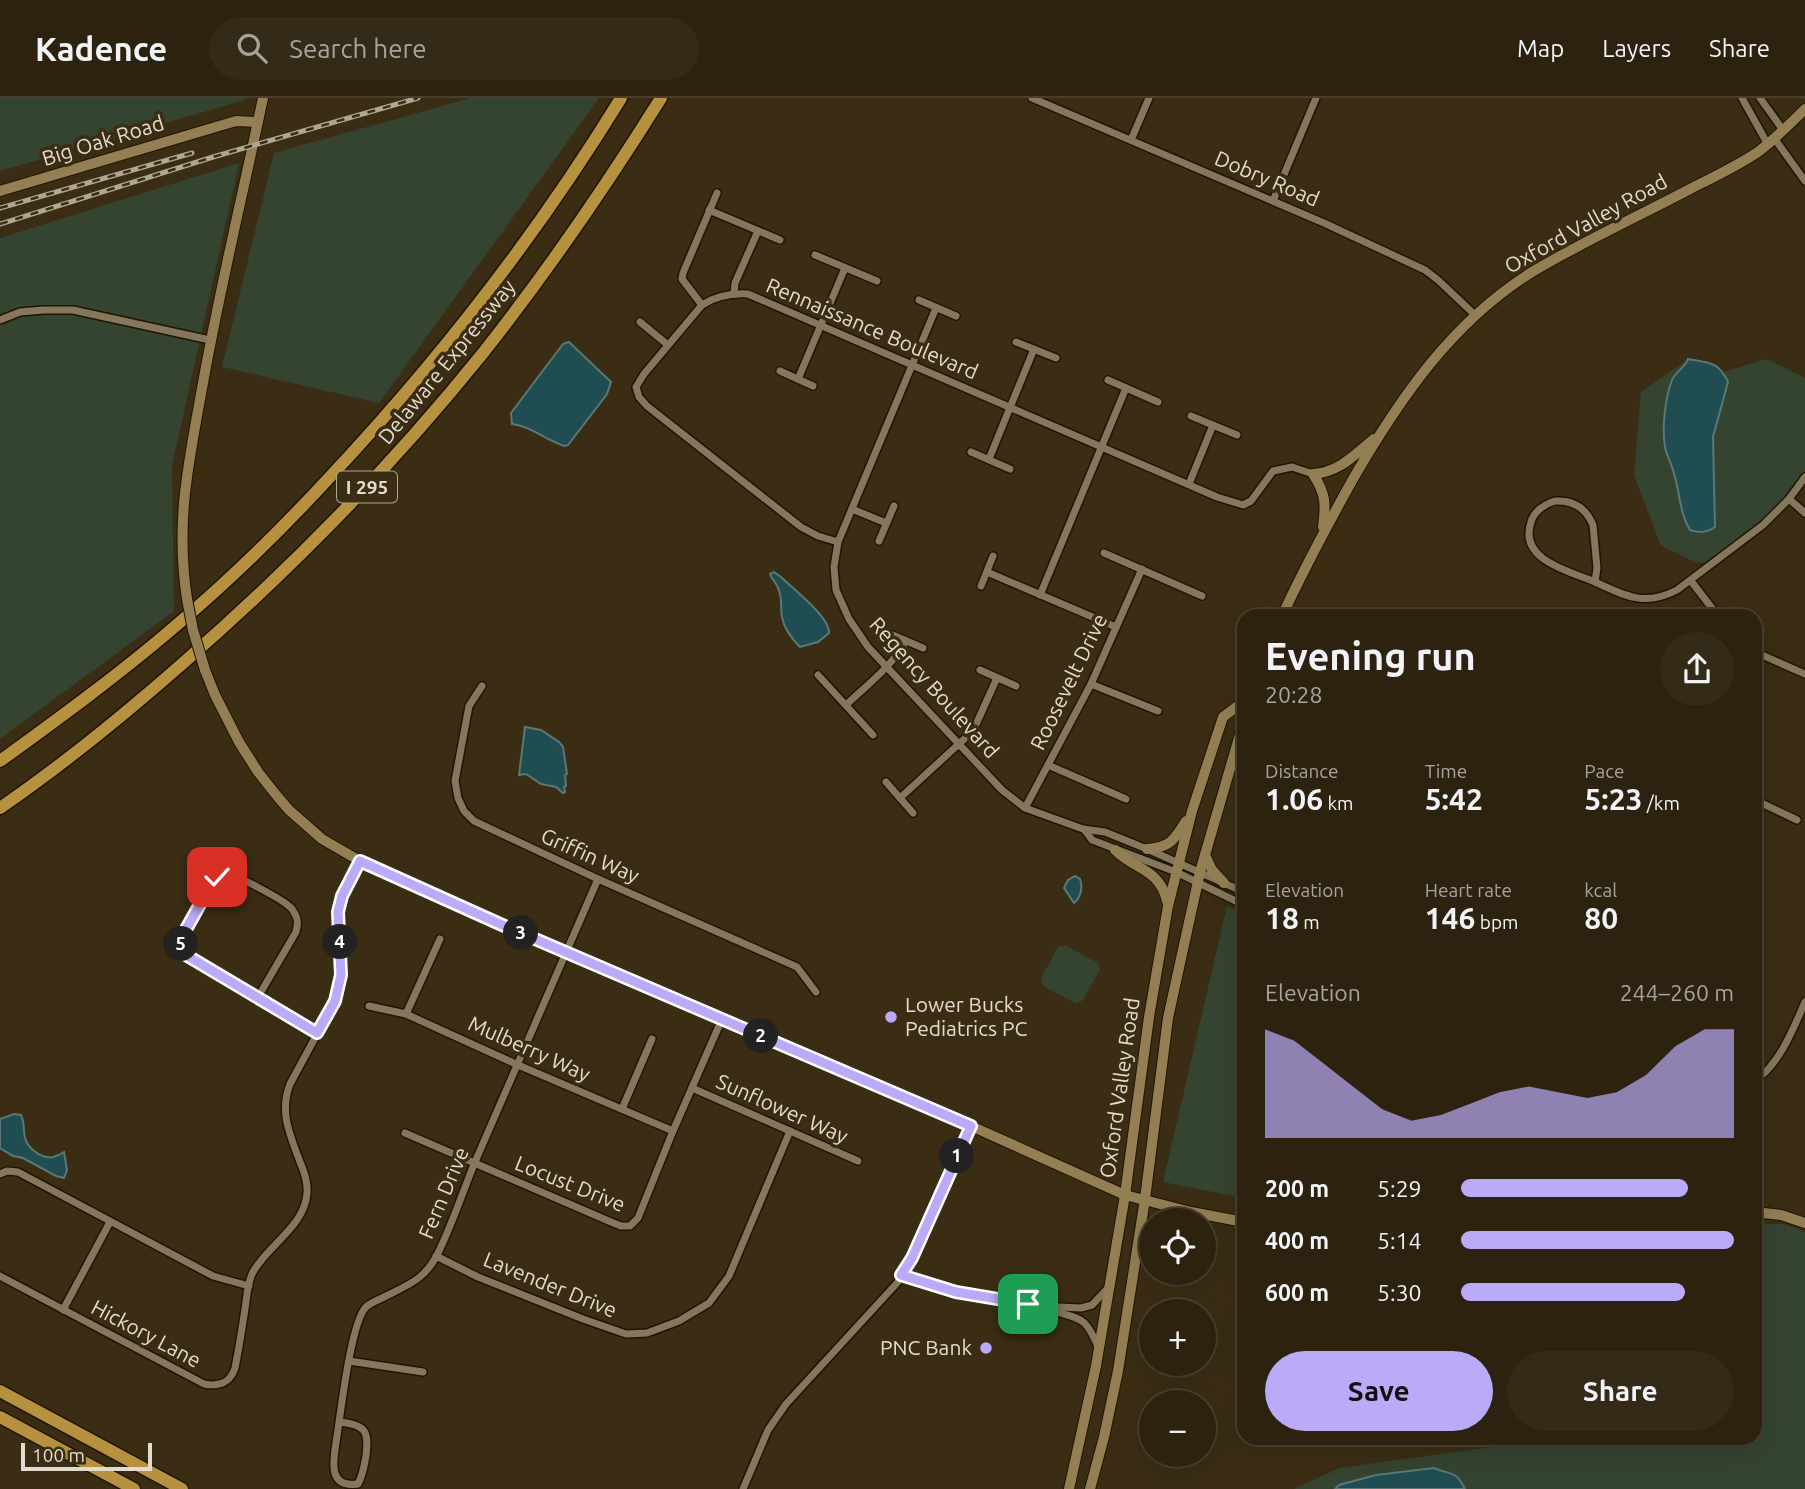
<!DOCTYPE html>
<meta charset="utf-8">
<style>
:root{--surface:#2c220f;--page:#342a18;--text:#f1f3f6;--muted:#a6a49e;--line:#483f2f;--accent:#baaaf7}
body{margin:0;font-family:Ubuntu,sans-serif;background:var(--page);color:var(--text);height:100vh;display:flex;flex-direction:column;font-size:26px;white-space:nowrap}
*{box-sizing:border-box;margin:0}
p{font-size:23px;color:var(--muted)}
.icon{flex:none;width:38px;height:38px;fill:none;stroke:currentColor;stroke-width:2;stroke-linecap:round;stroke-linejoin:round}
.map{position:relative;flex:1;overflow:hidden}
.details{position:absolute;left:1237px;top:511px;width:525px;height:836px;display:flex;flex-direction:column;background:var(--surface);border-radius:21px;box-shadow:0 7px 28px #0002,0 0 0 2px var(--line)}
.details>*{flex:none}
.tools{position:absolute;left:1139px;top:1110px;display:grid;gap:14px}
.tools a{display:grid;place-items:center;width:77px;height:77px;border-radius:50%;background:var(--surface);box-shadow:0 7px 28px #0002,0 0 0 2px var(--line);font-size:35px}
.scale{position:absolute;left:21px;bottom:18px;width:131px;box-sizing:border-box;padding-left:7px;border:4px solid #e3dccc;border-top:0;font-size:19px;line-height:24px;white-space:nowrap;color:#e3dccc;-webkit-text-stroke:5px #3a2d14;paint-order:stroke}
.pin{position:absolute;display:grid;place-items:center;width:60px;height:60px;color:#fff;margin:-30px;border-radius:14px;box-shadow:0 4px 10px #0006}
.km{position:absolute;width:35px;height:35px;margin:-18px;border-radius:50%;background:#222;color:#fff;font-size:19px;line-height:35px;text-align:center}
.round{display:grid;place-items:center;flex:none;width:74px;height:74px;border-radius:37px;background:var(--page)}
.summary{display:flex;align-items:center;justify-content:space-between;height:119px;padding:0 28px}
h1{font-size:38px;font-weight:700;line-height:52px}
.figures{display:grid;grid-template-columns:repeat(3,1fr);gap:10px;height:119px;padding:7px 28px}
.figures div{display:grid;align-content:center}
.figures b{font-size:30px;font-weight:700}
.figures small{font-size:19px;font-weight:400}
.figures p{font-size:19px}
.chart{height:196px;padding:14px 28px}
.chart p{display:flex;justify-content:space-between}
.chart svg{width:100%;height:126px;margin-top:7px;fill:var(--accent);opacity:.7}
.action{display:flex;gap:14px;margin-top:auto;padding:14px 28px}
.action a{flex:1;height:80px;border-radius:42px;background:var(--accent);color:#111;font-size:28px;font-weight:700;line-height:80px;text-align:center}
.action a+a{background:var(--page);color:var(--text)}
ul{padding:0 28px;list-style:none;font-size:23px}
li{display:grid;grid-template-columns:112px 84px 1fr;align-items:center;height:52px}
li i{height:18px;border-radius:9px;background:var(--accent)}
header{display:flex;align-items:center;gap:42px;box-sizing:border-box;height:98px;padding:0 35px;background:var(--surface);border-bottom:2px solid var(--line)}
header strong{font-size:33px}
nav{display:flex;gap:38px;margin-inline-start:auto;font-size:24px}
.search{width:490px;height:63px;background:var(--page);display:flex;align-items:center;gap:18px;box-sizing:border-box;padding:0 24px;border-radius:38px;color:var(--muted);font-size:26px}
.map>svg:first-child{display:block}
.green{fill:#354331}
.water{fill:#1f4d51;stroke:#5a7876;stroke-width:2}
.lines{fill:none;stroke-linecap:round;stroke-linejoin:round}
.street-casing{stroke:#211500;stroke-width:10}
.secondary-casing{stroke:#211500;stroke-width:12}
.highway-casing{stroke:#211500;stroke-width:15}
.street{stroke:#85775b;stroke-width:7}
.secondary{stroke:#937f53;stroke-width:10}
.highway{stroke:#b59140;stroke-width:12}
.rail-casing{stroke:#afa694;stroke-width:5}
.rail{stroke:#3a2d14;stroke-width:2.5;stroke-dasharray:8;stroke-linecap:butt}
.secondary-bridge-casing{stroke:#211500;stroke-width:12;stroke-linecap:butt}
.secondary-bridge{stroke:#937f53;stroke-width:10}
.route-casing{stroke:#fff;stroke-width:14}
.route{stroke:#baaaf7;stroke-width:9}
.poi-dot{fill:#baaaf7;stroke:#3a2d14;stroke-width:2.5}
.labels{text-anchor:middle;stroke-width:7;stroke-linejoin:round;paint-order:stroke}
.shield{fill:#3a2d14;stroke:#b0a895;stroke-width:2}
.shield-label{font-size:19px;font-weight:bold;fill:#e3dccc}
.street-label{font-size:21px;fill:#e3dccc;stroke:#3a2d14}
.poi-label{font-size:21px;fill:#e3dccc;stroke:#3a2d14;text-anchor:start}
</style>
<header>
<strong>Kadence</strong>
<div class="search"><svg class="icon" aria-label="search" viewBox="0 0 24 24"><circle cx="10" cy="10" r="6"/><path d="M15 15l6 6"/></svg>Search here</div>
<nav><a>Map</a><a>Layers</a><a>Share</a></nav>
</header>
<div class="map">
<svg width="1805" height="1391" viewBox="0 0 1805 1391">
<rect width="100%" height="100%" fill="#3a2d14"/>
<g class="green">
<path d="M0,0h245v2l-245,71z"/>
<path d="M471,0h128l-220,305 -157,-36 52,-214z"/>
<path d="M239,65l-67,303 2,145 -174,128v-501z"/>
<path d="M1688,261l28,6 7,7 44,-13 38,19v99l-16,22 -77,65 -17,-2 -34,-16 -27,-71 7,-83z"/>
<path d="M1227,808l17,7v285l-81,-16z"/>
<path d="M1065,847l33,18 2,7 -18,31 -7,2 -32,-17 -2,-8 17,-31z"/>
<path d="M1755,1126h29l21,8v257h-511l45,-21 182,-25 5,-4 229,-1z"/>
</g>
<g class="water">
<path d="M569,244l42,40 -4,12 -39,51 -3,1c-18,-5 -34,-20 -53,-22l-1,-11 52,-69z"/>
<path d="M1688,261c21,4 30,2 40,23l-15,55 2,90c-8,6 -15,6 -25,3 -10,-16 -10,-35 -15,-53 -2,-9 -6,-17 -9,-26 -5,-18 -1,-53 6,-71 4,-9 13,-12 16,-21z"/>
<path d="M774,474l7,5c12,12 49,40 48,56l-11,9 -18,5c-8,-8 -16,-19 -18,-30 -2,-10 1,-19 -4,-29 -2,-6 -6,-8 -8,-14z"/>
<path d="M525,629l16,3 18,12 4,5 4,27 -2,1 1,11 -2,1 1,5 -2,1 -7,-6 -15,-3 -15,-10 -7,1z"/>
<path d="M1075,778l5,3c3,8 1,18 -6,24l-10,-15 4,-8z"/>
<path d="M14,1016l7,1c4,8 2,15 4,23 3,11 17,21 28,19 4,-1 8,-3 11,-5l3,18 -3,8 -8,-2 -33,-18 -10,-2 -13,-8v-29z"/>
<path d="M1434,1370c17,8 21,1 31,21h-130l4,-4 37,-10z"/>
</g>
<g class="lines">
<defs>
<g id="street">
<path d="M1032,0l292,125 101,47 13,10 37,35"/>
<path d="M1742,0l25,45"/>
<path d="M1760,0l23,32"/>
<path d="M1774,40l31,43"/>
<path d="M1131,42l18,-42"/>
<path d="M1273,103l43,-103"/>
<path d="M709,112l71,30"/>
<path d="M815,157l62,26"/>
<path d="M734,196l1,-11 23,-52"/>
<path d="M919,202l37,16"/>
<path d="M702,207l-20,-26 1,-6 34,-80"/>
<path d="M936,210l-98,234 -4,25 2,23 13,29 19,28 134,143 23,18 58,21 22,3 42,17 97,43"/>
<path d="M0,222l20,-8 23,-2h30l137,30"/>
<path d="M640,224l28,23"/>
<path d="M1016,244l40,16"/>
<path d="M780,273l33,15"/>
<path d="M798,281l47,-111"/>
<path d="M1108,282l50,22"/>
<path d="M1191,318l46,19"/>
<path d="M971,354l39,17"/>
<path d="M989,361l45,-110"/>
<path d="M1189,386l24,-59"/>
<path d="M1789,401l16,14"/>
<path d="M1555,403c18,-1 31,7 38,24l4,43 -2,14c-26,-11 -77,-22 -64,-60 3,-11 14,-18 24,-21z"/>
<path d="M852,411l34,14"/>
<path d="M879,443l15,-35"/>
<path d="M838,444l-20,-6 -17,-9 -154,-121 -8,-9 -3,-10 8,-13 58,-69c14,-9 29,-12 46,-11l469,203 26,8 8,-4 22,-30 19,-4 21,7"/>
<path d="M1104,455l98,43"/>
<path d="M987,474l129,55"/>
<path d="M1691,483l27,35"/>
<path d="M1595,484c31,14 49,25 82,8l86,-65 26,-26 16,-22"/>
<path d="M981,488l12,-30"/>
<path d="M1040,497l86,-207"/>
<path d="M888,535l35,15"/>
<path d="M1755,554l50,22"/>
<path d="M980,572l36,16"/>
<path d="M818,577l55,60"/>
<path d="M1091,586l67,27"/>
<path d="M482,588l-13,20 -14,75 3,17 6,13 10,10 124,58 199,88 19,25"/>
<path d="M846,607c21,-20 46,-39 60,-64"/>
<path d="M1048,667l78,34"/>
<path d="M886,684l27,31"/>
<path d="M900,700l73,-67 24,-53"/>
<path d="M1755,702l42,20"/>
<path d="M1025,710l66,-124 51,-115"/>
<path d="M1084,731l8,11 84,32 68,33"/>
<path d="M258,899l38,-65c1,-6 3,-10 0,-16 -1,-2 -4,-8 -6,-9 -7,-7 -56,-34 -64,-33 -6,0 -10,5 -14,9l-27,48 -4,13 5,11 131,78"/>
<path d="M369,908l37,8 112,51 155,66"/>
<path d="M406,916l34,-75"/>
<path d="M1755,982c24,-14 39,-53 50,-78"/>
<path d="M692,990l166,73"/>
<path d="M622,1011l30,-70"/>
<path d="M405,1035l206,89 10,4h9l8,-8 35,-87 49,-112"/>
<path d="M0,1076l7,-3 11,1 195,104 36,10"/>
<path d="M436,1158l42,21 105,42 43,15 21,-1 32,-12 30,-18 20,-27 61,-145"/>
<path d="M901,1177l55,17 83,14 42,2 11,-3 17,-18"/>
<path d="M0,1178l204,108c16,3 26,-1 31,-16 4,-20 7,-39 10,-59 2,-12 2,-26 8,-37 15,-27 52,-46 54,-79 1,-11 -3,-22 -7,-31 -10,-27 -21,-50 -10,-78l45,-83 6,-26 -3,-63 5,-16 17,-35"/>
<path d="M63,1212l47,-88"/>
<path d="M1050,1212c32,10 35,5 49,39"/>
<path d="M349,1263l74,11"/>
<path d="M340,1324c26,3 29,9 26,34 -2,10 -3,19 -8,28 -34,5 -23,-30 -21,-48 4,-25 14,-114 29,-129 4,-4 12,-7 18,-10 26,-13 42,-18 55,-46 14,-29 24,-60 36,-89 41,-95 82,-189 123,-283"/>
<path d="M743,1391l25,-59 18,-26 112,-122 14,-24 59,-132"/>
</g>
<g id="secondary">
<path d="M0,93l236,-70 22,1"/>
<path d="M1323,429c3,-23 3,-33 -10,-53 27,-2 41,-19 61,-35"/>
<path d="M187,501c-12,-79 2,-138 16,-216 17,-95 40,-190 60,-285"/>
<path d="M1282,518c22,-47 46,-92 71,-137 47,-81 99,-157 179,-207 52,-31 107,-56 160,-84 22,-11 45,-22 66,-36 16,-12 32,-28 47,-43"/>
<path d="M205,572l10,25 24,47 19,30 19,24 12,14 33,29 38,22 140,63 471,202 154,69 66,17 53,10"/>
<path d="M1147,751c23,-1 28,-10 39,-28"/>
<path d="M1115,752c21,21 44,18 52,51"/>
<path d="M1205,757l7,15 12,13"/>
<path d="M1755,1114l26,3 24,8"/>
<path d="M1069,1391l27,-123 29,-171 24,-178 19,-111 24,-95 31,-94 16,-12 5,-11"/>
<path d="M1090,1391l14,-52 14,-66 27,-172 23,-181 32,-146 43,-148 -4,-19"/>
</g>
<g id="highway">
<path d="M0,663c58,-42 117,-85 172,-132 55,-46 107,-97 156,-150 110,-117 209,-244 293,-381"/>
<path d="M0,710c64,-44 124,-93 182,-144 109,-95 210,-198 301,-311 64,-81 123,-167 178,-255"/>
<path d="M0,1293l182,98"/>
<path d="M0,1319l134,72"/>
</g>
</defs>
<use href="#street" class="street-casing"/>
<use href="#secondary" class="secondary-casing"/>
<use href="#highway" class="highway-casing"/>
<use href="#street" class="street"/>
<use href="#secondary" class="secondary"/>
<use href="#highway" class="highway"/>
<defs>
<g id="rail">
<path d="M0,110l192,-55"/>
<path d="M0,126l213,-67 205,-59"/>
</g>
</defs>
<use href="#rail" class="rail-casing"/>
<use href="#rail" class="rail"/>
<defs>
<path id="secondary-bridge" d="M187,501l6,31 12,40"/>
</defs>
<use href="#secondary-bridge" class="secondary-bridge-casing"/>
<use href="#secondary-bridge" class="secondary-bridge"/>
</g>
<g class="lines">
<defs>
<path id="route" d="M217,779l-5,6 -27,48 -4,13 5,11 131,78 18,-32 6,-26 -3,-63 4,-16 18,-35 140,63 471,202 -59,132 -11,17 55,17 72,12"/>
</defs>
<use href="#route" class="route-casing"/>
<use href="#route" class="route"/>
</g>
<g class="poi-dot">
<circle cx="891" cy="919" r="7"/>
<circle cx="986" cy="1250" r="7"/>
</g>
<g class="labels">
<rect class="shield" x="337" y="373.5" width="60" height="31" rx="5"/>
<g class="shield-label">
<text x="367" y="396">I 295</text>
</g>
<g class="street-label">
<text transform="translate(103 43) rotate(-17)" y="7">Big Oak Road</text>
<text transform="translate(1267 81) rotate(23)" y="7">Dobry Road</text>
<text transform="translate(1586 126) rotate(-29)" y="7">Oxford Valley Road</text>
<text transform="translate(872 231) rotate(23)" y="7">Rennaissance Boulevard</text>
<text transform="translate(447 264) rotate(-51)" y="7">Delaware Expressway</text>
<text transform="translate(1069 584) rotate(-64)" y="7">Roosevelt Drive</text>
<text transform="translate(934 590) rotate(48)" y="7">Regency Boulevard</text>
<text transform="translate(590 758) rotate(24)" y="7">Griffin Way</text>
<text transform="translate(529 951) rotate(24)" y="7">Mulberry Way</text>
<text transform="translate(1120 990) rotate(-82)" y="7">Oxford Valley Road</text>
<text transform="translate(782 1011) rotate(24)" y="7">Sunflower Way</text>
<text transform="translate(570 1086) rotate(22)" y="7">Locust Drive</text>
<text transform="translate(444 1095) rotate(-67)" y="7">Fern Drive</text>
<text transform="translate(550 1187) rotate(22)" y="7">Lavender Drive</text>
<text transform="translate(146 1236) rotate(28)" y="7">Hickory Lane</text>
</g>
<g class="poi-label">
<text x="905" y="914">Lower Bucks<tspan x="905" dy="24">Pediatrics PC</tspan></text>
<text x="972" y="1257" text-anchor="end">PNC Bank</text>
</g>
</g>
</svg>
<div class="tools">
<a><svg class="icon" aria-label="locate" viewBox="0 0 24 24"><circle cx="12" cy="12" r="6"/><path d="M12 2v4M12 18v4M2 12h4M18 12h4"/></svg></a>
<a>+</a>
<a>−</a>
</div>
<div class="scale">100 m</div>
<div class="pin" style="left:1028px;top:1206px;background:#1e9e55"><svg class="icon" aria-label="arrive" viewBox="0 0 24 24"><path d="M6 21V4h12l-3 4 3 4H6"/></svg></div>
<div class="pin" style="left:217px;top:779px;background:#d93025"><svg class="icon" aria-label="check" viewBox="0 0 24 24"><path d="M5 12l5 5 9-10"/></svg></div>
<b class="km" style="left:957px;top:1058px">1</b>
<b class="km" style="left:761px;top:938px">2</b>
<b class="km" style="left:521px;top:835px">3</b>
<b class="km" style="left:340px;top:844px">4</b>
<b class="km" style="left:181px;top:846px">5</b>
<section class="details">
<div class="summary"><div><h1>Evening run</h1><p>20:28</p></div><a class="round"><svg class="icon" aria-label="share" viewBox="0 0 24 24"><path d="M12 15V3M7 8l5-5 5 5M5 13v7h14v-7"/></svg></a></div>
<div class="figures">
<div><p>Distance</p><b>1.06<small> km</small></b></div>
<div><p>Time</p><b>5:42</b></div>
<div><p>Pace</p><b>5:23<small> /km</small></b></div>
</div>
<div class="figures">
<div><p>Elevation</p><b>18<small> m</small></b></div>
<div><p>Heart rate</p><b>146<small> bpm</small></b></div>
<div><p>kcal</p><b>80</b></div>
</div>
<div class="chart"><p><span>Elevation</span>244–260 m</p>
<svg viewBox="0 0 160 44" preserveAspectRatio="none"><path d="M0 44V6L10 10L20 18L30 26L40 34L50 38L60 36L70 32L80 28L90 26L100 28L110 30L120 28L130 22L140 12L150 6L160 6V44z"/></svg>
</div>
<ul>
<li><b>200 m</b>5:29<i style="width:83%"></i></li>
<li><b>400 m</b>5:14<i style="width:100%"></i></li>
<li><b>600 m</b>5:30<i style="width:82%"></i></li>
</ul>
<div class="action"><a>Save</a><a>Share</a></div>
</section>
</div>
